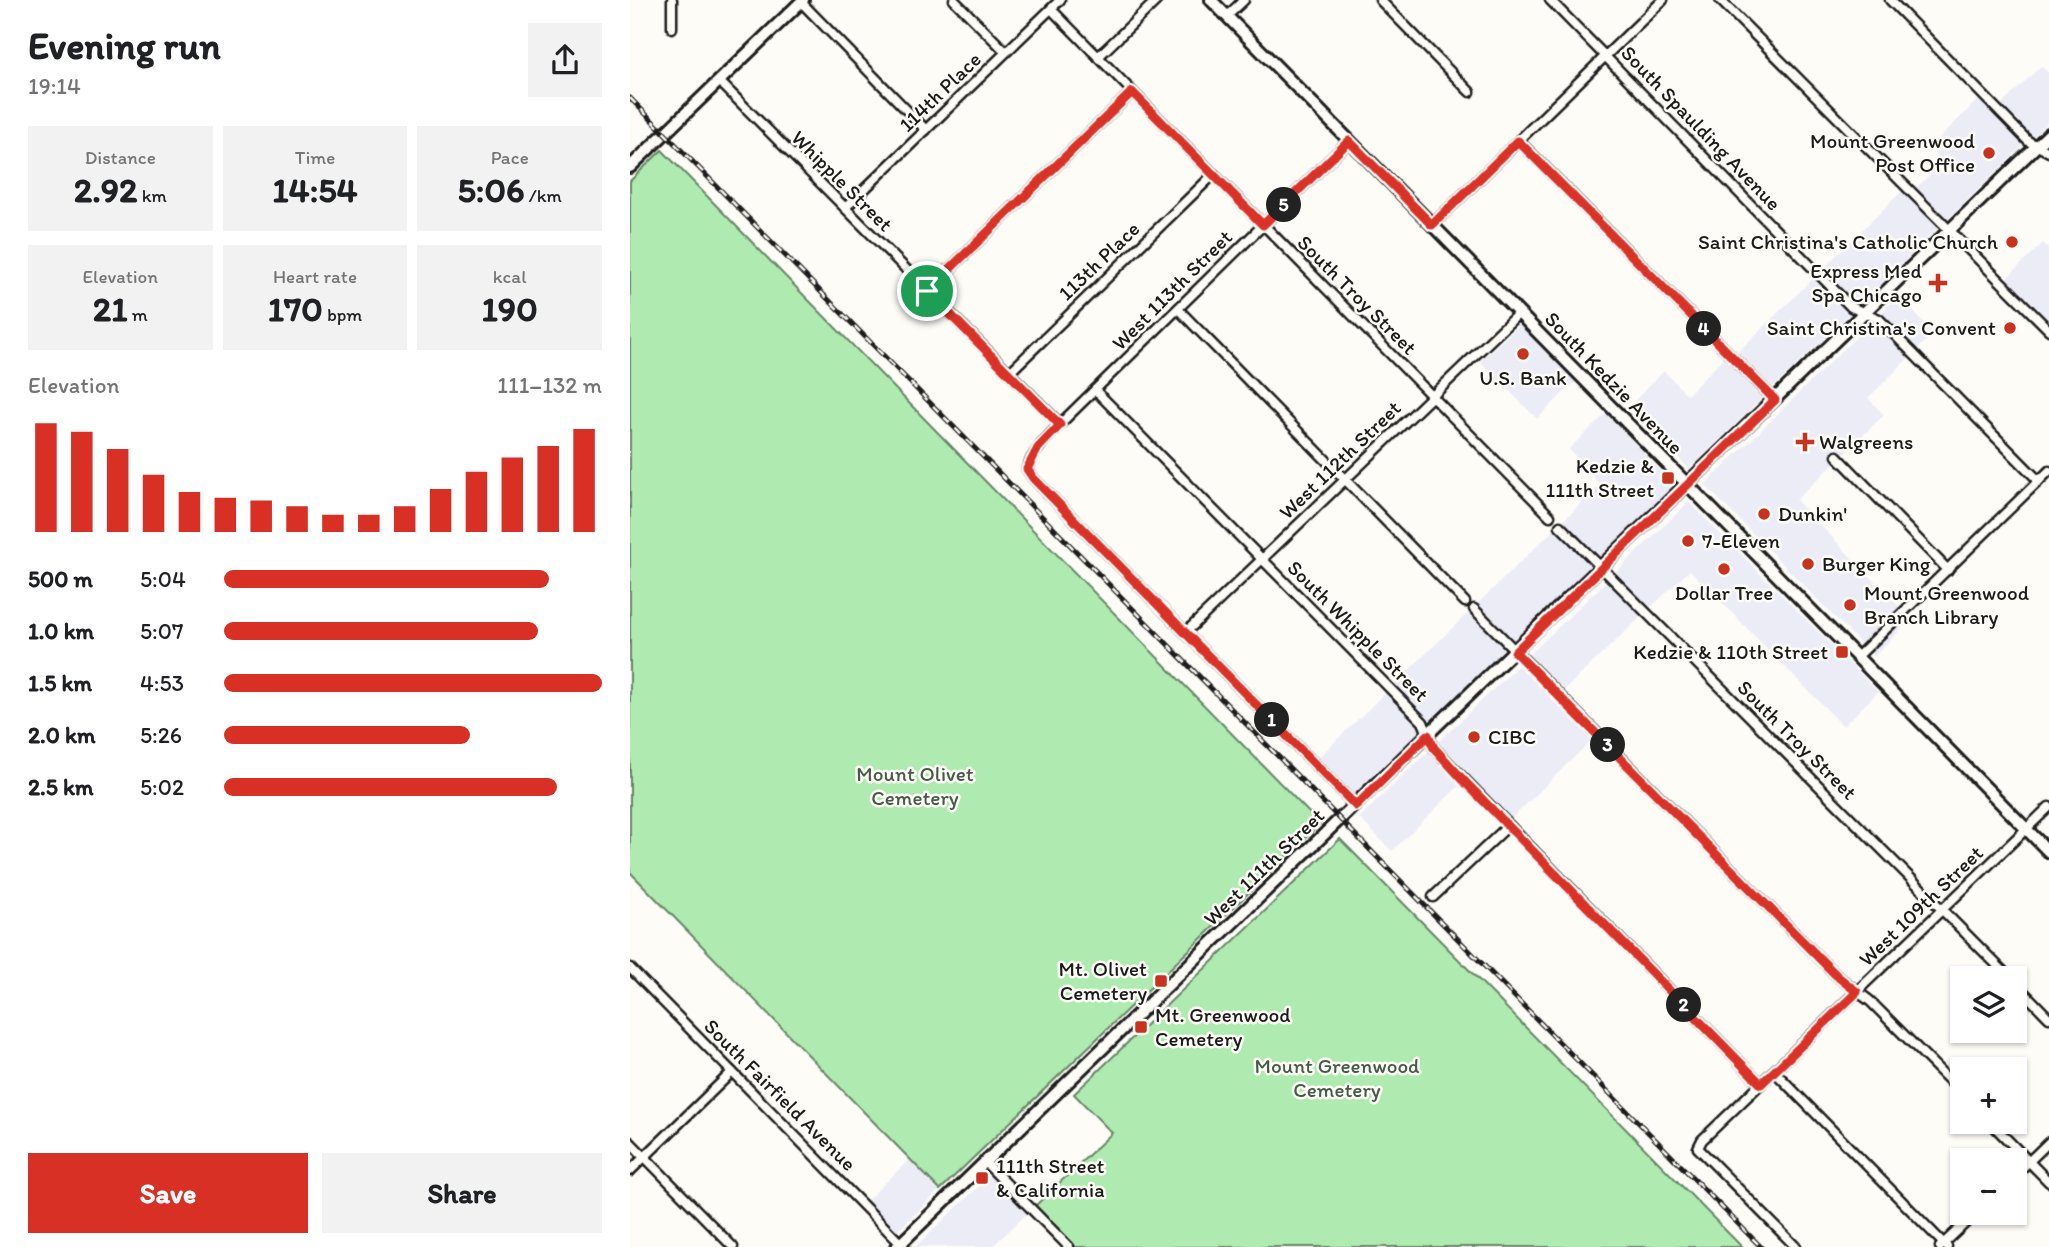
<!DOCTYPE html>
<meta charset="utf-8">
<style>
:root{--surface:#fff;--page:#f2f2f2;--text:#202124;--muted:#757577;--accent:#d93025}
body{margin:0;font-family:Itim,sans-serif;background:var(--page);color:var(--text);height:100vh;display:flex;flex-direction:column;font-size:26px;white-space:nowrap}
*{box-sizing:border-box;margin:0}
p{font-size:23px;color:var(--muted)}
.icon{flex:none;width:38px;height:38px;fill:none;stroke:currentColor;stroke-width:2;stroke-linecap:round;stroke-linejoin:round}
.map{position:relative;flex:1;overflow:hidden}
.sheet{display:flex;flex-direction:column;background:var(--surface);width:630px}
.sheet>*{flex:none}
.fabs{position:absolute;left:1320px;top:966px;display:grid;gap:14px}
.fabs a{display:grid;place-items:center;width:77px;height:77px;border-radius:0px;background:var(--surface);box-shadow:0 2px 5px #0004;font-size:35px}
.pin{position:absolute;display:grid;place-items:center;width:60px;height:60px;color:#fff;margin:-30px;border:4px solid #fff;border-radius:50%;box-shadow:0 2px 7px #0007}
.km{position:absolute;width:35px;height:35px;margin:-18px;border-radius:50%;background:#222;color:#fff;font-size:19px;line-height:35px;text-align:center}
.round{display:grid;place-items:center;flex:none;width:74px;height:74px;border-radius:0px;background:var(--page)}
.summary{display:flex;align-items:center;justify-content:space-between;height:119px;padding:0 28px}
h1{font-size:38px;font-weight:700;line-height:52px}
.figures{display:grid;grid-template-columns:repeat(3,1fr);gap:10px;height:119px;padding:7px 28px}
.figures div{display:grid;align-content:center;border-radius:0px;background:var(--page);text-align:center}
.figures b{font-size:35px;font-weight:700}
.figures small{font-size:19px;font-weight:400}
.figures p{font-size:19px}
.chart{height:196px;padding:14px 28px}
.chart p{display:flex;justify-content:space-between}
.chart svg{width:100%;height:126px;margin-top:7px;stroke:var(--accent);stroke-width:6}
.button{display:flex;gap:14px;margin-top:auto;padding:14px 28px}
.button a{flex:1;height:80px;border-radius:0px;background:var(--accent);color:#fff;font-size:28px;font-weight:700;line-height:80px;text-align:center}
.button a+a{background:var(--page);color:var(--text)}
ul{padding:0 28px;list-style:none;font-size:23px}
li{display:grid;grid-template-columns:112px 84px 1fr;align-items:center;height:52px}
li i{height:18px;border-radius:9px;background:var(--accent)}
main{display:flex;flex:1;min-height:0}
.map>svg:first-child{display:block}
.built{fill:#ececf7}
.green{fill:#afebb1;stroke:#668466;stroke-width:2}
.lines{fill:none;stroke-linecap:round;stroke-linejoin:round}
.street-casing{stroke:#1c1c1c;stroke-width:13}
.secondary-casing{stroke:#1c1c1c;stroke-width:16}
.street{stroke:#fdfcf7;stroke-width:8}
.secondary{stroke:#fdfcf7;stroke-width:10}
.rail-casing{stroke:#1c1c1c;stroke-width:5}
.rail{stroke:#fdfcf7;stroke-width:2.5;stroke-dasharray:8;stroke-linecap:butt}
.route-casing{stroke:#fff;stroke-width:14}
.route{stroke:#d93025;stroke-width:9}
.poi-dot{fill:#c8321e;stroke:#fdfcf7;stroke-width:2.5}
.labels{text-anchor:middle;stroke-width:5;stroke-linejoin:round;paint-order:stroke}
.street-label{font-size:21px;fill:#1c1c1c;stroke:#fdfcf7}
.poi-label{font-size:21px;fill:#1c1c1c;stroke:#fdfcf7;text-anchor:start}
.park-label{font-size:21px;fill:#485a49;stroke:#fdfcf7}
</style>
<main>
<section class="sheet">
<div class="summary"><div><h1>Evening run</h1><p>19:14</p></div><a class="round"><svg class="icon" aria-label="share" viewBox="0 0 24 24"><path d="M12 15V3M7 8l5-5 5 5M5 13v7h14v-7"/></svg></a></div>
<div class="figures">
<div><p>Distance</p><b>2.92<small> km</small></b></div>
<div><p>Time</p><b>14:54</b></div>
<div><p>Pace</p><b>5:06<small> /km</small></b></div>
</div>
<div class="figures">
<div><p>Elevation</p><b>21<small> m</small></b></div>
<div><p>Heart rate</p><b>170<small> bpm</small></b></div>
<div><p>kcal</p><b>190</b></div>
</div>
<div class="chart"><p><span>Elevation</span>111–132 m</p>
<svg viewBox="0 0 160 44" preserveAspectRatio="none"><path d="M5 44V6M15 44V9M25 44V15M35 44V24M45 44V30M55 44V32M65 44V33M75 44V35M85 44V38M95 44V38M105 44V35M115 44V29M125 44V23M135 44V18M145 44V14M155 44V8"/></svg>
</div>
<ul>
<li><b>500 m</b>5:04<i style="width:86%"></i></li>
<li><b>1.0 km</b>5:07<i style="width:83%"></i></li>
<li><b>1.5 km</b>4:53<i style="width:100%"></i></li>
<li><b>2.0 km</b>5:26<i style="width:65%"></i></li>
<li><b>2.5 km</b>5:02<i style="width:88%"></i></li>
</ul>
<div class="button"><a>Save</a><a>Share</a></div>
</section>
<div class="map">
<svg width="1419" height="1247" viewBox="0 0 1419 1247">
<rect width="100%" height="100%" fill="#fdfcf7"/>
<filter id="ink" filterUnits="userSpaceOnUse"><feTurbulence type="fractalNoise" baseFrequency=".0143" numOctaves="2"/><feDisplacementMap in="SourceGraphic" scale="14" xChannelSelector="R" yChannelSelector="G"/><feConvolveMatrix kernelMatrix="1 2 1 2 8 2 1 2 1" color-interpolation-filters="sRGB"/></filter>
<g filter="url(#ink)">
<g class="built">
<path d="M1411,66l8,7v48l-360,348 -61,-62 36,-36 23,24 41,-41 4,4 172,-169 6,5 33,-32 -14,-14 53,-52 14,14z"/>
<path d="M1413,243l6,6v75l-44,-44z"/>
<path d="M1268,296l36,37 -66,65 16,17 -88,85 115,119 -37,38 -169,-172z"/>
<path d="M890,324l56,57 -39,38 -57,-58z"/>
<path d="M977,413l67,73 -321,311 -36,-38 283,-274 -31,-36z"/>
<path d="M1059,502l189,190 -35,34 -153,-156 -132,126 39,39 -90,88 -43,-42 -72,70 -33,-33z"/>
<path d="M280,1159l30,31 -50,48 -30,-31z"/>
<path d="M367,1169l37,38 -42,40h-77z"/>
</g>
<g class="green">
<path d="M32,150l658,674 -380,366 -310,-318v-691z"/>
<path d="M710,839l402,408h-669l-39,-40 78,-74 -38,-39z"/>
</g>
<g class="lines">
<defs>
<g id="street">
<path d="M324,0l52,52"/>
<path d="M750,0l90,92"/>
<path d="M920,0l301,307 28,12 160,162"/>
<path d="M1090,0l329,330"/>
<path d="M1260,0l138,141 21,11"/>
<path d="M171,2l125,128"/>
<path d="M421,9l499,507"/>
<path d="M597,16l17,-16"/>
<path d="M42,28v-28"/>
<path d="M468,57l59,-57"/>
<path d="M89,81l341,343"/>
<path d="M719,141l-289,283c-13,14 -26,26 -33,45l6,9 323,328"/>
<path d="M889,141l256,259"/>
<path d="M215,208l215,-208"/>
<path d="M802,225l231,-225"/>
<path d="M297,291l205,-199"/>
<path d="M548,309l287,293"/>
<path d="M379,373l205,-199"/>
<path d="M465,390l328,332 11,26 327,336"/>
<path d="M1207,456l111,114"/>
<path d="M930,526l450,452"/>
<path d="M844,609l363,367 33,25 92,92"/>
<path d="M556,632l333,-319"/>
<path d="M1227,657l192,-186"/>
<path d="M803,897l75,-71"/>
<path d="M0,968l274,279"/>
<path d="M1384,982l35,36"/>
<path d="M1144,1071l173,176"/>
<path d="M1360,1122l59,60"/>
<path d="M0,1142l103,105"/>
<path d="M355,1162l84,85"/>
<path d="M0,1171l102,-99"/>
<path d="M1384,1176l35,-34"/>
<path d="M1166,1247l-98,-99 4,-8 347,-333"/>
<path d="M1310,1247l36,-34"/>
</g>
<g id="secondary">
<path d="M581,0l838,852"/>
<path d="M0,167l173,-167"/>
<path d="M267,1247l1152,-1113"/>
</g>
</defs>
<use href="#street" class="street-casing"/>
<use href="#secondary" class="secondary-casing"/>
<use href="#street" class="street"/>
<use href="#secondary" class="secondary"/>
<defs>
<path id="rail" d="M0,98l1131,1149"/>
</defs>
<use href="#rail" class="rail-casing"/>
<use href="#rail" class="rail"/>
</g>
</g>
<g class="lines" filter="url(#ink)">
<defs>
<path id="route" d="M502,92l131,133 86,-84 83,84 86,-84 257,259 -260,252 322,324 20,16 -96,92 -295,-301 -32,-35 -6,-13 -72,71 -323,-328 -6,-9 11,-21 22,-23 -133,-134z"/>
</defs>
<use href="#route" class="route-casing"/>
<use href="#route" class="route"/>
</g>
<g class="poi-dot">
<circle cx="1359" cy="153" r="7"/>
<circle cx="1382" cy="242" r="7"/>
<path d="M1304.5 272.5h7v7h7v7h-7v7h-7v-7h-7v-7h7z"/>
<circle cx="1380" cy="328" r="7"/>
<circle cx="893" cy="354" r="7"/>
<path d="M1171.5 431.5h7v7h7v7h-7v7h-7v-7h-7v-7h7z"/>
<rect x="1031" y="471" width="14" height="14" rx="3.5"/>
<circle cx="1134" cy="514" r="7"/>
<circle cx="1058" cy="541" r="7"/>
<circle cx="1178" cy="564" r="7"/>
<circle cx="1094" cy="569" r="7"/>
<circle cx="1220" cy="605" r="7"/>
<rect x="1205" y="645" width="14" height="14" rx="3.5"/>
<circle cx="844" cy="737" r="7"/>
<rect x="524" y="974" width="14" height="14" rx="3.5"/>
<rect x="504" y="1020" width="14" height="14" rx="3.5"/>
<rect x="345" y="1171" width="14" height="14" rx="3.5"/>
</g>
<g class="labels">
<g class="street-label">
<text transform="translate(310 92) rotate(-44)" y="7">114th Place</text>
<text transform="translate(1071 128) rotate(46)" y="7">South Spaulding Avenue</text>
<text transform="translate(212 181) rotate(45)" y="7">Whipple Street</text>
<text transform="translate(469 261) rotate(-44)" y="7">113th Place</text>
<text transform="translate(542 290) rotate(-45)" y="7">West 113th Street</text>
<text transform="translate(727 295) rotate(45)" y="7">South Troy Street</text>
<text transform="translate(984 383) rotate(46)" y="7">South Kedzie Avenue</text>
<text transform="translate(710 460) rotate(-44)" y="7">West 112th Street</text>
<text transform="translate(728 631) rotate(45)" y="7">South Whipple Street</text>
<text transform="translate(1167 740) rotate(45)" y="7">South Troy Street</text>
<text transform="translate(634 867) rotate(-44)" y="7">West 111th Street</text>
<text transform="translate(1291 906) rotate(-44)" y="7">West 109th Street</text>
<text transform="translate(150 1095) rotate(45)" y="7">South Fairfield Avenue</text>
</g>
<g class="poi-label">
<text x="1345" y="148" text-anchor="end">Mount Greenwood<tspan x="1345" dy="24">Post Office</tspan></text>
<text x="1368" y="249" text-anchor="end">Saint Christina's Catholic Church</text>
<text x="1292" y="278" text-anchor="end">Express Med<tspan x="1292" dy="24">Spa Chicago</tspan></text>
<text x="1366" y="335" text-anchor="end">Saint Christina's Convent</text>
<text x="893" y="385" text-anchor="middle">U.S. Bank</text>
<text x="1189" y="449">Walgreens</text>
<text x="1024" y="473" text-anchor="end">Kedzie &amp;<tspan x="1024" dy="24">111th Street</tspan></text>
<text x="1148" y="521">Dunkin'</text>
<text x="1072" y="548">7-Eleven</text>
<text x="1192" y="571">Burger King</text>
<text x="1094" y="600" text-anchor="middle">Dollar Tree</text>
<text x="1234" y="600">Mount Greenwood<tspan x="1234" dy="24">Branch Library</tspan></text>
<text x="1198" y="659" text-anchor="end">Kedzie &amp; 110th Street</text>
<text x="858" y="744">CIBC</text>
<text x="517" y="976" text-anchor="end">Mt. Olivet<tspan x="517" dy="24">Cemetery</tspan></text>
<text x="525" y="1022">Mt. Greenwood<tspan x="525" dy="24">Cemetery</tspan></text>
<text x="366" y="1173">111th Street<tspan x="366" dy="24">&amp; California</tspan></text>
</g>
<g class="park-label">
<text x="285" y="781">Mount Olivet<tspan x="285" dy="24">Cemetery</tspan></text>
<text x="707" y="1073">Mount Greenwood<tspan x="707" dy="24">Cemetery</tspan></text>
</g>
</g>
</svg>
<div class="fabs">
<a><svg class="icon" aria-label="layers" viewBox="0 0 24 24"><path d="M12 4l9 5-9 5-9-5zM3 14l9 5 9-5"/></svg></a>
<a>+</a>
<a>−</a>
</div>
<div class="pin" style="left:297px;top:291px;background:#1e9e55"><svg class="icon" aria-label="arrive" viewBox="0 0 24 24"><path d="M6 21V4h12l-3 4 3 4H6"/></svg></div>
<b class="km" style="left:642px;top:720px">1</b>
<b class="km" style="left:1054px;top:1005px">2</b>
<b class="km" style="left:978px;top:745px">3</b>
<b class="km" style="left:1074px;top:329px">4</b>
<b class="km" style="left:654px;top:205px">5</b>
</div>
</main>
